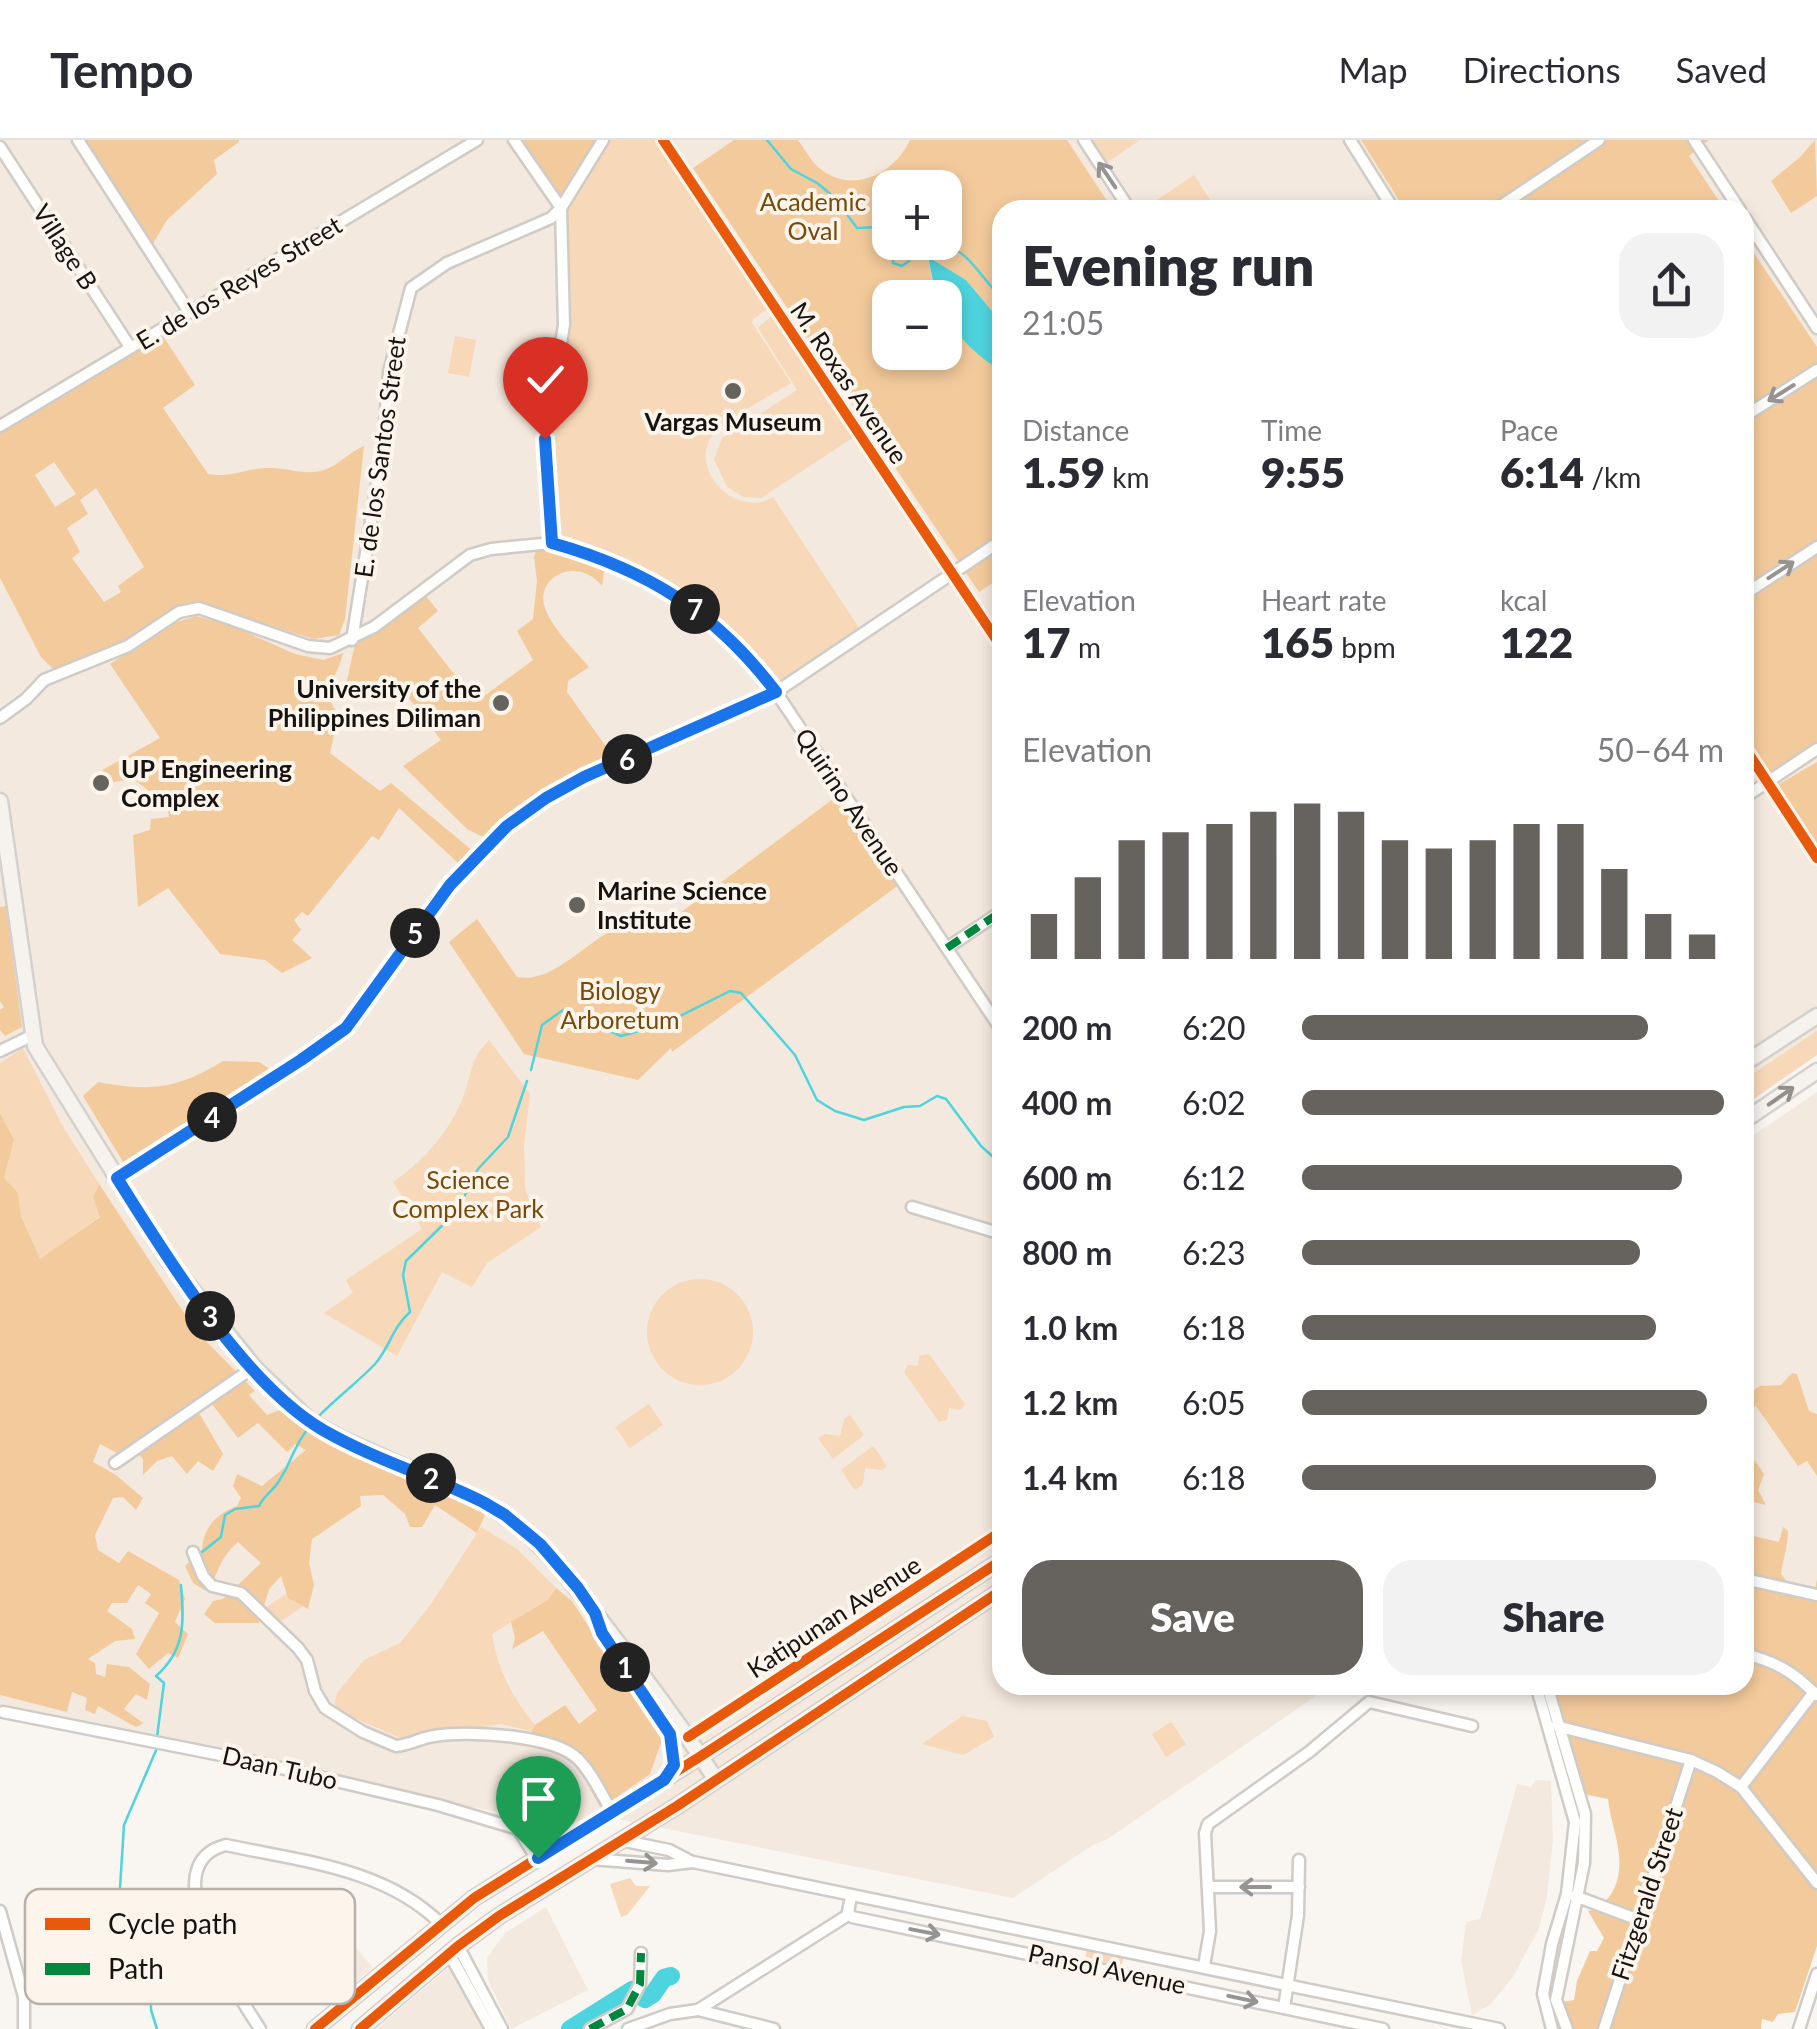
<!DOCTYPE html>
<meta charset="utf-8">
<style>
:root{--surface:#fff;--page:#f2f2f3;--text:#2b2b33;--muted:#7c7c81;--line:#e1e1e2;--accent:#66625e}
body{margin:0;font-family:Lato,sans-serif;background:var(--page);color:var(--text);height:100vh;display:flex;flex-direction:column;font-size:38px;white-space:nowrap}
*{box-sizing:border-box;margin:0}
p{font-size:32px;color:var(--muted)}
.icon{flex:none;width:55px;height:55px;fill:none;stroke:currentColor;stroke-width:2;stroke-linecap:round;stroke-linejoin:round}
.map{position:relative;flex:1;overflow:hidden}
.drawer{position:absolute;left:992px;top:60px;width:762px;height:1495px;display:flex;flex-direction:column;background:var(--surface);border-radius:30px;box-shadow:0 5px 15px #0003}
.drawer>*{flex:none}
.fabs{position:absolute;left:872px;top:30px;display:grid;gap:20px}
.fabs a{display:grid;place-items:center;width:90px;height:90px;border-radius:20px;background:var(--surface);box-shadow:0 5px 15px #0003;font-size:50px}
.pin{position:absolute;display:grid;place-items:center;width:85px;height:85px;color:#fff;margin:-102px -42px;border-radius:50% 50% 50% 0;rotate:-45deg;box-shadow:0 0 10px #0007}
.pin .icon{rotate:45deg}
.km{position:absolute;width:50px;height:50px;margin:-25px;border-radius:50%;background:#222;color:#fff;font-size:28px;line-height:50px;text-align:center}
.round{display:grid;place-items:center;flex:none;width:105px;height:105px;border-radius:30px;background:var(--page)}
.head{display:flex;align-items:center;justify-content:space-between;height:170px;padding:0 30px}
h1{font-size:55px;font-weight:800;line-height:75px}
.metrics{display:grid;grid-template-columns:repeat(3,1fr);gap:15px;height:170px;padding:10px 30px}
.metrics div{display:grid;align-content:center}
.metrics b{font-size:42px;font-weight:800}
.metrics small{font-size:28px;font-weight:400}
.metrics p{font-size:28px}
.chart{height:280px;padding:20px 30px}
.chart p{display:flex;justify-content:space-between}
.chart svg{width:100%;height:180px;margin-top:10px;stroke:var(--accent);stroke-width:6}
.action{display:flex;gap:20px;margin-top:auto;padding:20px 30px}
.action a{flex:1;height:115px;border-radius:30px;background:var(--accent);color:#fff;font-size:40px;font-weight:800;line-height:115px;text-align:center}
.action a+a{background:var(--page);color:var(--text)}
ul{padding:0 30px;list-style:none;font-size:32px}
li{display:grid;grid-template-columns:160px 120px 1fr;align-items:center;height:75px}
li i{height:25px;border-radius:12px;background:var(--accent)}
header{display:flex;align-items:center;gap:60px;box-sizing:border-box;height:140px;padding:0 50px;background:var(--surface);border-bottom:2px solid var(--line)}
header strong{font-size:48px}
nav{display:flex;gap:55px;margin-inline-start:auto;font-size:35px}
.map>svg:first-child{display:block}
.built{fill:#f4e9de;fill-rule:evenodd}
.green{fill:#f7d8b8}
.forest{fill:#f3ca9b;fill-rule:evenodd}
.water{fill:#4ed4de}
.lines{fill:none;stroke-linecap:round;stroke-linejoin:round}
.stream{stroke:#4ed4de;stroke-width:2.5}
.river{stroke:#4ed4de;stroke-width:18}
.minor-casing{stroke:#cfcbc6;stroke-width:15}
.major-casing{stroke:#d3d0ce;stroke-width:19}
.minor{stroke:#fefefd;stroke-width:10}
.major{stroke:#f6f2ed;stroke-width:14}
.quiet{stroke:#00873e;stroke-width:8;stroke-dasharray:15 8;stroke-linecap:butt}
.cycleway-casing{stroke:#fdf5ec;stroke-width:16}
.cycleway{stroke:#e8590c;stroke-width:10}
.oneway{stroke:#969492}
.oneway2{stroke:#928e8a}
.route-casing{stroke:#fff;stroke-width:20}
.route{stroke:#1a73e8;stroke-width:12}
.poi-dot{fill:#66625e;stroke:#fdf5ec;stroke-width:4}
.labels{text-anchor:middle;stroke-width:8;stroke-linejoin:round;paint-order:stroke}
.park-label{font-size:25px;fill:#784a09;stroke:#fdf5ec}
.street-label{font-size:25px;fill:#171310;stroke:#fdf5ec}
.poi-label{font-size:25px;font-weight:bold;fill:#171310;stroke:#fdf5ec;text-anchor:start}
.key{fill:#fdf5ec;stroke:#b8b1aa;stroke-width:2.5}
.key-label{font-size:28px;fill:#171310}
</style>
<header>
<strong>Tempo</strong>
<nav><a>Map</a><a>Directions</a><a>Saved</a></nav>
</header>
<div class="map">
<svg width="1817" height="1889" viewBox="0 0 1817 1889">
<rect width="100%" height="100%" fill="#f9f5f0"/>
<g class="built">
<path d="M0,0h1817v913l-72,46v-889h-743v1475h330l-223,153 -16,7 -80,53 -416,-83 -32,9 -396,-72 -169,-35zM890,48h55v54h-55zM890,158h55v54h-55z"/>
<path d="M1817,952v495l-72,-14v-432z"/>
<path d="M1536,1640l15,1 2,59 -6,57 -8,31 -26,49 -23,28 -18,10 -11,-54 5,-39 14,-3 37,-135 14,3z"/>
<path d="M236,1754l22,4 34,35 31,-26 50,61 -44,35 -18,-20 -26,-43 -40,35 -21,-27 -16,-28z"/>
<path d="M546,1767l42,83 -77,39 -23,-49 -1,-22 18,-25z"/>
<path d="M452,1825l36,64h-112z"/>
</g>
<g class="green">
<path d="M607,0h54l111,166 -19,13 -1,4 39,60c-19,12 -73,39 -82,58 -16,36 31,77 64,56l88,134 -76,50 -10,-2c-53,-72 -129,-111 -212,-141l-5,-6 -3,-96 16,-122 -4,-111z"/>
<path d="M1090,0h50l-35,24z"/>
<path d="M1194,35l23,35h-66l-3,-4z"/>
<path d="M773,175l81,122 -93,61 -18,-1 -16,-10 -13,-28 8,-21 75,-48 -39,-62z"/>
<path d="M455,196l21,4 -7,37 -21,-4z"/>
<path d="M1817,891v24l-72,50v-26z"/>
<path d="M489,900l41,54 -6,51 1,44 16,38 -54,36 -15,24 -30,-15 -45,84 -73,-43 29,-20 -7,-13 76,-51 -29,-47c29,-19 58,-52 70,-85 10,-25 6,-37 26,-57z"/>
<path d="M23,908l39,77 37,59 -6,13 7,19 -60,44 -19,-44 -3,-23 -14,-15 10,-37 -14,-28v-50z"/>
<circle cx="700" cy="1192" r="53"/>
<path d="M929,1214l36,50 -4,6 -12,-2 -2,12 -8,2 -35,-50 4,-7 10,1 1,-10z"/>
<path d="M649,1264l14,21 -33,23 -15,-21z"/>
<path d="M850,1275l14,20 -31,24 -15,-21 7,-4 15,2 4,-17z"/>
<path d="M873,1306l14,20 -5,4 -17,-2 -2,16 -8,6 -14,-20z"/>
<path d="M481,1387l36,22 39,39 -8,12 -56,34c6,37 20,63 43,91l-4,6 -30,-7 -96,16 -71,-31 3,-16 27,-33 36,-17 31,-39z"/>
<path d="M295,1448l11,16 -30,21 -11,-17z"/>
<path d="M962,1576l25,5 7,16 -31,18 -41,-11z"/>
<path d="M1171,1582l15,22 -20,13 -14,-23z"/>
<path d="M630,1738l6,8h14l-23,29 -6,2 -11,-33z"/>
<path d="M1088,1806l36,9 -3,13 -36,-10z"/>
</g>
<g class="forest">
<path d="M81,0h158v2l-25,18 3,14 -50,46 -16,27z"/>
<path d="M520,0h77l-38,58z"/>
<path d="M734,0h64c6,8 12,19 19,26 33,30 77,9 93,-26h157l46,70h-111v113l-36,-43 -38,-21 7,31 5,7 -50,1v54h55v-47l44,58 13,9v205l-23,15 -286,-424zM890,48h55v54h-55z"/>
<path d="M1361,0h348l-20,16 36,54h-320z"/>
<path d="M1815,0l2,56 -26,17 -20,-32 29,-24z"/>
<path d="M1745,100l72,107v396l-48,30 -24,-36z"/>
<path d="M161,193l34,52 -32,23 45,66c26,4 37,-6 62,-6 19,0 35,8 54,2 14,-4 25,-18 40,-24l-19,173 -6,16 -25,4 -116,-36 -12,3 -58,37 -67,25h-9l-11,-11 -41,-79v-148zM54,322l22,32 -21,13 -20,-32zM96,348l48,79 -26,19 3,6 -17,10 -32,-44 8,-6 -13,-24 21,-14 -8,-14z"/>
<path d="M555,407l50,19 -3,20c-25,-31 -68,-9 -57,22 8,22 30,42 44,59l-21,14 -1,11 40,56 8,-6 9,9 13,-10 4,8c-57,22 -109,49 -156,89l-18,-9 -64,-63 38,-26 -50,-65 -39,26 -8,-7 11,-50 70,-49 13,16 -20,17 58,74 57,-42 -16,-29 16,-12 4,-38 -3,-24 3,-9z"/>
<path d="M196,476l34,9 65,29 28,6 20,-7c-5,26 -25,38 -4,61l-9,39 50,38 11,-8 82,68 -8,13 -7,-1 -59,-55 -20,32 -7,-4 -64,80 -6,-4 -8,8 7,10 -9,10 20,18 -30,15 -17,-13 -45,-6 -52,-66 -30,19 -5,-72 17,-5 1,-11 18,-2 -3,-21h-18v-6l-15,-11 -38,6 2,-12 63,-35 -50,-74 64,-41z"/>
<path d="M1817,622v86l-41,-62z"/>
<path d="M837,656l63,88 -228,168 -1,-4 -33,32 -114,-26 -75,-112 28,-23 40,58c54,10 93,-84 162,-51l1,-13z"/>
<path d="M6,766l16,121 -17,9 -5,-6v-20l4,-3 -4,-6v-94z"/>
<path d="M223,921l36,1 14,9 -148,94 -42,-69 15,-14c53,10 79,7 125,-21z"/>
<path d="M0,973l14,27 -10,38 14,15 3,23 19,43 60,-42 -7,-20 6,-13 97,147 59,60 -6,4 18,20 18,-7c60,47 133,70 201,105l-9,20 -42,-28 -13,22h-12l-5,-13 -22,-19 -23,1 1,10 -49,33 -3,24 5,22 -6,24 -20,-11 -7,-22 -12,13 -10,34h-44l-11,-9 9,-13 10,-2 38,-36 -23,-21c-22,20 -16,28 -32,49l-13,-8 -8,-17 17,-16c1,-22 15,-37 35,-44l4,-8 -8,-12 4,-12 25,12 44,-36 -11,-6 -8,8 -29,-29 -20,15 -26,-34 -13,9 24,41 -10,17 -15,-10 -11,13 -15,-18 -15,5 -14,14v-16l-13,-14 -11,9 -19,-10 -7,18 23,13 27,23 -7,12 -13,-13 -10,1 -18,37 3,15 21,13 9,-12 51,29 6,19 -10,23 13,12 -10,24 -10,-5 -19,16 -13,-15 23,-41 -14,-10 6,-9 -13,-9 -11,18h-15l-5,8 25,18 3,10 -20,2 -27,18 7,4 1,11 9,3 2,-13 22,3 21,17 -3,16 -11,-6 -12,15 19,14 -7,4 -38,-21 -3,8 -10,-4 2,-12 -15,-6 -5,20 -67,-17z"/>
<path d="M1792,1233l5,1 12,37 8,3v62l-10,-15 -9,5 -42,-60 -11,7v-17l15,-10 21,-1z"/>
<path d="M1745,1307l19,27 -6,16 8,15 -21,-5z"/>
<path d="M1783,1387l5,4c0,16 -5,27 -7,43l10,12 13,2 1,11 8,1 4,-21v367l-22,66 -17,2 -5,8 -11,-3 -1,10h-189l-11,-27 13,-2 3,-19 13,-30h7l7,-13 -16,-27 12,-2c4,-7 11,-13 14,-20 14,-31 -3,-60 -6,-90l-25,-5 -32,-109h194v-151l34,8z"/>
<path d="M556,1448l16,13 90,139 -12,34 -49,34 -11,-19 6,-9 -19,-29 -20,-1 -29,-13 7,-12 30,-20 14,19 18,-14 -54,-79 -31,18 3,-11 -4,-16 37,-22z"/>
</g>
<path class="water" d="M928,117l38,23 36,43v49c-25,-17 -56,-41 -57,-74l-5,-1 -5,-7z"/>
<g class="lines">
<g class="stream">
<path d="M767,0l24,29 26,14 17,14 23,31 23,-1 10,10"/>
<path d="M892,102l1,21 9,3 7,-5"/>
<path d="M913,118c45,-34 60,13 89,40"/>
<path d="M915,118l13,-1"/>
<path d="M531,930l11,-45 21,-15 58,26 43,-12 66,-33 11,2 54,62 22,45 18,11 29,9 40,-13 16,-1 17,-10 9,3 35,47 21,19"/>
<path d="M317,1278c18,-19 40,-35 58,-54 15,-17 17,-36 35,-52l-7,-37 3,-14 51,-50 21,-42 30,-32 19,-56"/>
<path d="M202,1412l19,-15 4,-22 10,-6 24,-3c5,-11 14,-15 20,-25 11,-16 15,-35 28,-51"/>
<path d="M157,1597l7,-54 -8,-7c30,-26 28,-55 25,-91"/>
<path d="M157,1608l-33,77 -4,63 31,104v18l6,19"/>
</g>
<path class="river" d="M570,1889l62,-39 13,9 8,-5 11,-16 7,-2"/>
<defs>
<g id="minor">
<path d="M78,0l111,172"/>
<path d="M514,0l47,68"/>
<path d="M663,0l339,508"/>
<path d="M1084,0l46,70"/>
<path d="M1350,0l44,70"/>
<path d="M1694,0l46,70"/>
<path d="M0,7l130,200"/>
<path d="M1495,70l104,-70"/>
<path d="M1745,78l72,110"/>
<path d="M1745,276l72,-46"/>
<path d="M0,286l477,-286"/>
<path d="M552,403l-7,-104 19,-114 -3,-117"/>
<path d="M1745,454l72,-47"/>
<path d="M352,500l31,-193 6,-75 22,-84 36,-25 104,-45 10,-10 42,-68"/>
<path d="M0,578l26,-19 18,-19 84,-34 51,-34 20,-4 109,38 22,2 44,-21 96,-72 21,-6 61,-6 88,31 46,28 59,51 31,39 226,339"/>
<path d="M1745,608l72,110"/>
<path d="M1745,657l72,-48"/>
<path d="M947,808l55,-37"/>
<path d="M0,911l33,-16"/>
<path d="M117,1038l222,-145 17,-17 94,-131 57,-59 57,-39 212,-95 226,-152"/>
<path d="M912,1067l90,27"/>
<path d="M115,1323l139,-96"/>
<path d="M193,1412l10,24 9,10 29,7 57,55 9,12 8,31 10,17 38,24 33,14c14,-1 24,-8 38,-10 33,-6 120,-1 144,23 14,14 24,36 34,53"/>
<path d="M1745,1439l72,16"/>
<path d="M1745,1514c31,8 49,18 71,41"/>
<path d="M1536,1545l39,137 -8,72 -15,50 -9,50 9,35"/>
<path d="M1547,1545l38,129 -1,49 -28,137 11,29"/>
<path d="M3,1572l248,49 187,44 80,24 19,30"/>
<path d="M1556,1586l135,34 26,12 24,15 76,96"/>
<path d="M688,1597l314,-206"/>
<path d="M1741,1647l73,-95"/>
<path d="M620,1700l49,10 23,12"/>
<path d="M591,1719l77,6 25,-3 806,167"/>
<path d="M1210,1747h89"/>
<path d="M1575,1756l64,24"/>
<path d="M851,1757l-3,15 4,5 531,112"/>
<path d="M0,1771l24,86v32"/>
<path d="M458,1806l44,83"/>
<path d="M449,1813l42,76"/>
<path d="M1204,1826l6,-35 -5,-98 3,-9 101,-72 60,-50 103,24"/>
<path d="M1284,1868l14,-93 1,-55"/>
<path d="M698,1870l76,19"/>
<path d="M260,1889c-23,-36 -111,-165 -34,-184 74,16 159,23 215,79"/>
<path d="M590,1889l37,-20 13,-25 1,-31"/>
<path d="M628,1889l42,-15 28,-4 150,-95"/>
<path d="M1604,1889l87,-269"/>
<path d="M1799,1889l18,-55"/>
</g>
<g id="major">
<path d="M0,661l35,245 133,214 86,107 56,54 30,17 143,64c48,28 77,64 110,108 43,57 84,109 123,170"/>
<path d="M1745,923l72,-47"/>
<path d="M1745,980l72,-49"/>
<path d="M600,1488l70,106 4,31 -8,12"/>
<path d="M315,1889l159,-131 227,-142 301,-196"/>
<path d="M360,1889l98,-83 41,-30 178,-110 325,-216"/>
</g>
</defs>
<use href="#minor" class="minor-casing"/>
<use href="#major" class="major-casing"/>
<use href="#minor" class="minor"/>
<use href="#major" class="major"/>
<g class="quiet">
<path d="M947,808l55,-37"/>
<path d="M590,1889l37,-20 13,-25 1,-31"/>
</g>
<defs>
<g id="cycleway">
<path d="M663,0l339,508"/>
<path d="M1745,608l72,110"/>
<path d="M688,1597l314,-206"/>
<path d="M315,1889l159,-131 227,-142 301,-196"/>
<path d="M360,1889l98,-83 41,-30 178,-110 325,-216"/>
</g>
</defs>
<use href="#cycleway" class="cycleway-casing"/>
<use href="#cycleway" class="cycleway"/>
</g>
<defs><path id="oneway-shaft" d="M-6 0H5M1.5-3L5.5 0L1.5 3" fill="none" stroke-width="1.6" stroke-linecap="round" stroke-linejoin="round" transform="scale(2.5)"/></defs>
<g class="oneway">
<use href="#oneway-shaft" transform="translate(1107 35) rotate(-124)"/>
<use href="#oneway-shaft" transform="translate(1781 253) rotate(148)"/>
<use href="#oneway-shaft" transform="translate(1781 430) rotate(-33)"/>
<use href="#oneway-shaft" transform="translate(642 1722) rotate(5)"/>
<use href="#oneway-shaft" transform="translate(1255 1747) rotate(-180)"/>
<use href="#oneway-shaft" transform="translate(925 1792) rotate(11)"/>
<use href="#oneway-shaft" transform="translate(1243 1859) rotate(12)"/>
</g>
<use class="oneway2" href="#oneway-shaft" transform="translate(1781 956) rotate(-35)"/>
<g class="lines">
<defs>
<path id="route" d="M538,1718l126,-78 10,-15 -4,-31 -68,-101 -7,-20 -17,-25 -38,-44 -35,-29 -22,-13c-52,-26 -110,-43 -160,-72 -80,-47 -157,-174 -206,-252l184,-118 45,-32 104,-143 57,-59 39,-28 38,-21 192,-85c-61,-80 -128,-122 -224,-149l-7,-104"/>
</defs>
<use href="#route" class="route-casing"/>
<use href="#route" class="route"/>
</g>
<g class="poi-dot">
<circle cx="733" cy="251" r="10"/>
<circle cx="501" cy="563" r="10"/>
<circle cx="101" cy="643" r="10"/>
<circle cx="577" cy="765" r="10"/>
</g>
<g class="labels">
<g class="park-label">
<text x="813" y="71">Academic<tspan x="813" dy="29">Oval</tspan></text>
<text x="620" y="860">Biology<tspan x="620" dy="29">Arboretum</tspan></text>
<text x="468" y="1049">Science<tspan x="468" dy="29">Complex Park</tspan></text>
</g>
<g class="street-label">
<text transform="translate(65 107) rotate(57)" y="9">Village B</text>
<text transform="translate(239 143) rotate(-31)" y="9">E. de los Reyes Street</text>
<text transform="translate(849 243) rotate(56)" y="9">M. Roxas Avenue</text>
<text transform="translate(380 317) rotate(-82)" y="9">E. de los Santos Street</text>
<text transform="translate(849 662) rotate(56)" y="9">Quirino Avenue</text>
<text transform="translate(834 1477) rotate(-33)" y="9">Katipunan Avenue</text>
<text transform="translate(280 1628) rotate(13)" y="9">Daan Tubo</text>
<text transform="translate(1647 1754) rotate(-72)" y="9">Fitzgerald Street</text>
<text transform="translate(1107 1829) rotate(12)" y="9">Pansol Avenue</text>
</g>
<g class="poi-label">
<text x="733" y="291" text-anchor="middle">Vargas Museum</text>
<text x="481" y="558" text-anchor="end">University of the<tspan x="481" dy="29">Philippines Diliman</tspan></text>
<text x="121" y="638">UP Engineering<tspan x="121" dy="29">Complex</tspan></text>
<text x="597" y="760">Marine Science<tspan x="597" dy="29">Institute</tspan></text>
</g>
</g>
<rect x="25" y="1749" width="330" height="115" rx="15" class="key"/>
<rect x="45" y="1778" width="45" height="12" fill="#e8590c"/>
<rect x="45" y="1823" width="45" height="12" fill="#00873e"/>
<g class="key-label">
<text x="108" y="1794">Cycle path</text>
<text x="108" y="1839">Path</text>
</g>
</svg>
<div class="fabs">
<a>+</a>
<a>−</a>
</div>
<div class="pin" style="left:538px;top:1718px;background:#1e9e55"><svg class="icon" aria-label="arrive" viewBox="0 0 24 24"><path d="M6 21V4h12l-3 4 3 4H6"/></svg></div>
<div class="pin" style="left:545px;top:299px;background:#d93025"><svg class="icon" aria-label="check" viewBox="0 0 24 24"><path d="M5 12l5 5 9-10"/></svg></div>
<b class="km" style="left:625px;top:1527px">1</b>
<b class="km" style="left:431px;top:1338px">2</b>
<b class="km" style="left:210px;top:1176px">3</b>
<b class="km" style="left:212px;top:977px">4</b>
<b class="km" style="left:415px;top:793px">5</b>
<b class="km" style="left:627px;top:619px">6</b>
<b class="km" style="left:695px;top:469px">7</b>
<section class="drawer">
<div class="head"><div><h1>Evening run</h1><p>21:05</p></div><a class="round"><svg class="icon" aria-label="share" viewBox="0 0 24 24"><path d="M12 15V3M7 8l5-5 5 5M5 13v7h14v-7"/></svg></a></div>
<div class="metrics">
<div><p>Distance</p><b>1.59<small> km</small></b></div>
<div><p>Time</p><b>9:55</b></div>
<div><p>Pace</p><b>6:14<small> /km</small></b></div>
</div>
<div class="metrics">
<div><p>Elevation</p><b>17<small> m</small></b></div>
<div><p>Heart rate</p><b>165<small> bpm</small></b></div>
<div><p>kcal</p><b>122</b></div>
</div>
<div class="chart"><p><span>Elevation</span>50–64 m</p>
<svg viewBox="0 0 160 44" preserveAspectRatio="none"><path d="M5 44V33M15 44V24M25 44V15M35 44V13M45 44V11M55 44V8M65 44V6M75 44V8M85 44V15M95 44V17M105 44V15M115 44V11M125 44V11M135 44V22M145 44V33M155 44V38"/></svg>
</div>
<ul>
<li><b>200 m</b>6:20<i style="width:82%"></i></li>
<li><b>400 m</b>6:02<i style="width:100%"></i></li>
<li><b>600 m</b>6:12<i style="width:90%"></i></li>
<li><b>800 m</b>6:23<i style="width:80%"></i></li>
<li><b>1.0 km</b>6:18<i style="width:84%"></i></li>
<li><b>1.2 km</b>6:05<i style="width:96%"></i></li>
<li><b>1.4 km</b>6:18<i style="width:84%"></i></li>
</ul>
<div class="action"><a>Save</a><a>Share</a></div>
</section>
</div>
